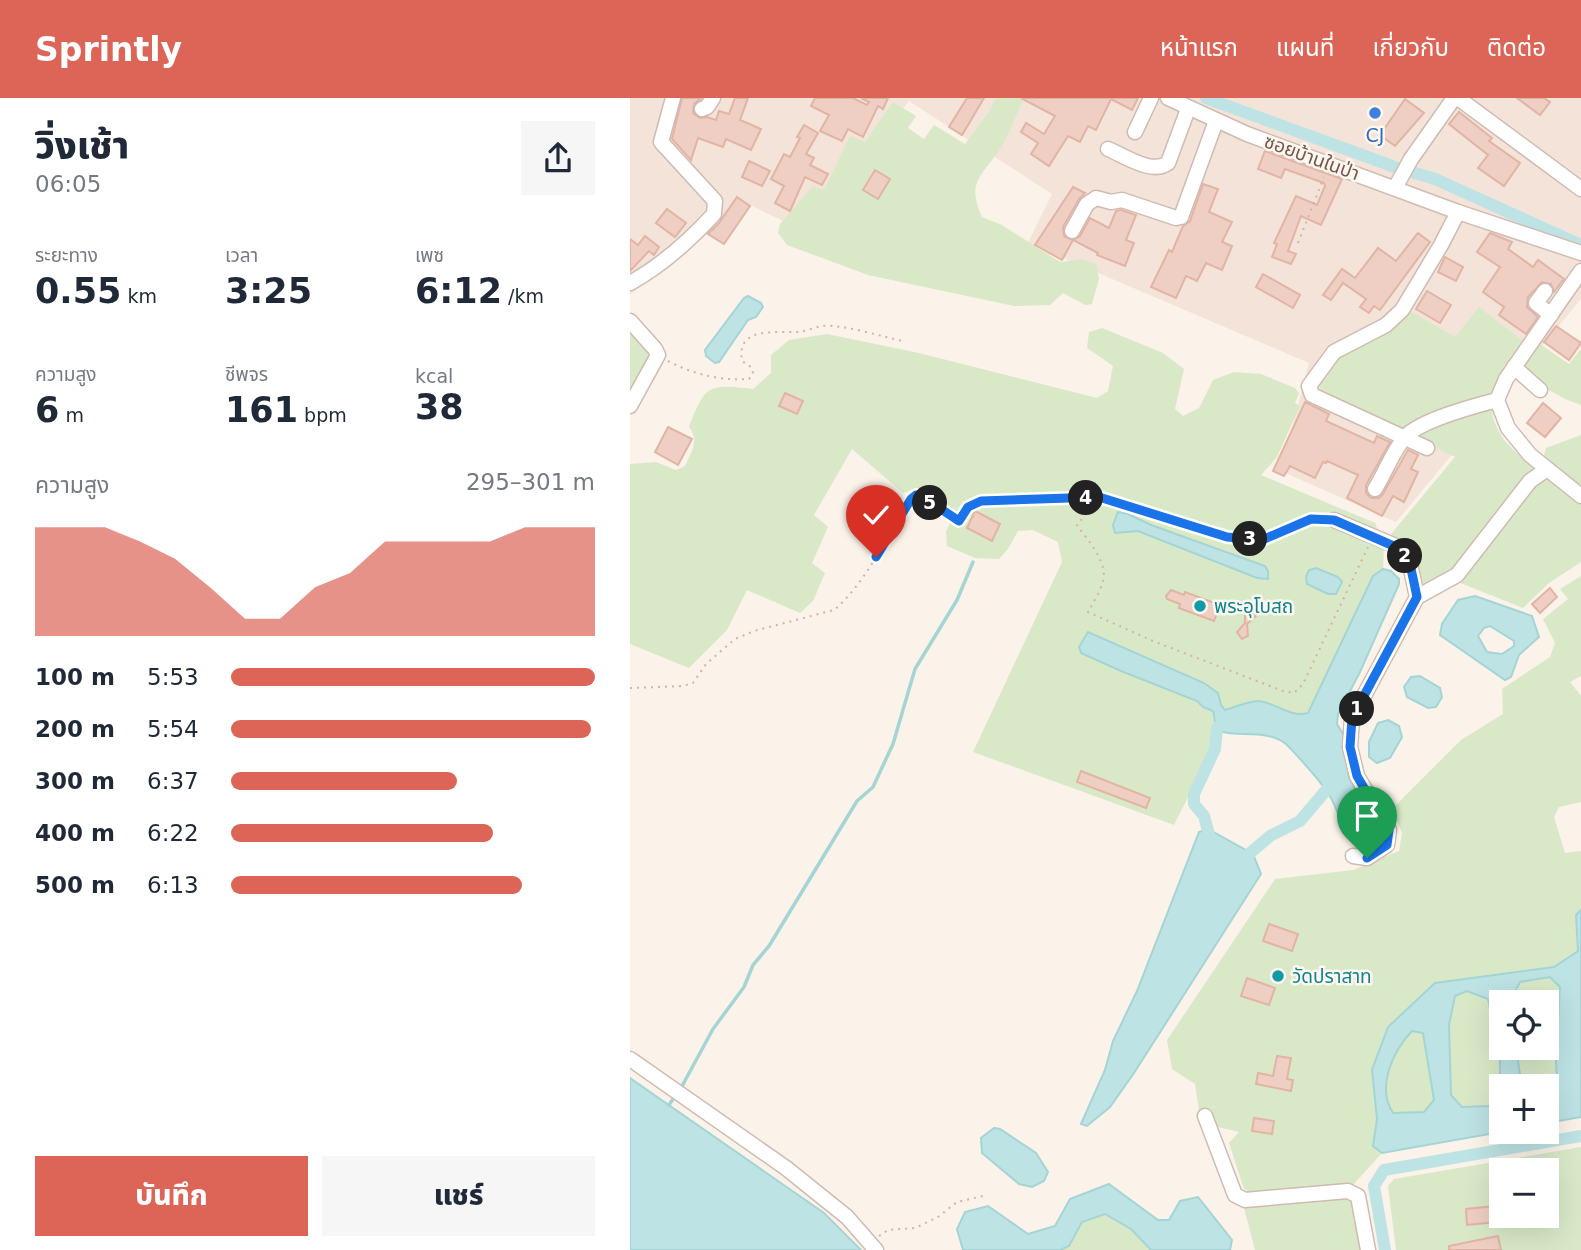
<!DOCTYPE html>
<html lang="th">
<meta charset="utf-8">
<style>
:root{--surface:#fff;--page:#f6f6f7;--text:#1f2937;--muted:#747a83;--accent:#dd6557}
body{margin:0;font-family:"DejaVu Sans","Noto Sans Thai",sans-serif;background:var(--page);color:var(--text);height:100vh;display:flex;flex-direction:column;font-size:26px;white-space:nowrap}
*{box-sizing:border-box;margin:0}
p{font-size:23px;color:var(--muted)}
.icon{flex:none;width:38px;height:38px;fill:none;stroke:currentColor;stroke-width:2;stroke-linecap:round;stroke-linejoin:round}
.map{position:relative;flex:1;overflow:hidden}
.side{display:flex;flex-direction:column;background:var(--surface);width:630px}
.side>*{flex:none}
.tools{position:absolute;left:859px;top:892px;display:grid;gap:14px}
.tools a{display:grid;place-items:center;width:70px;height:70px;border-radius:0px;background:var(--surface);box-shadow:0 7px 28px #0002;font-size:35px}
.pin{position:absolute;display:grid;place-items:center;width:60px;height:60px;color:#fff;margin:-72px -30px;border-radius:50% 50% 50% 0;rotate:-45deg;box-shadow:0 0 7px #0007}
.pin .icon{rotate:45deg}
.km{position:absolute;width:35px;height:35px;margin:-18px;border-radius:50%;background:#222;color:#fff;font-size:19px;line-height:35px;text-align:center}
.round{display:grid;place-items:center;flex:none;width:74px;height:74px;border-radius:0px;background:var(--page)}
.summary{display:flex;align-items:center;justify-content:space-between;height:119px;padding:0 35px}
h1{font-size:38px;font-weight:800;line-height:52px}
.metrics{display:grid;grid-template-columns:repeat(3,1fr);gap:10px;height:119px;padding:7px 35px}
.metrics div{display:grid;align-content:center}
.metrics b{font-size:35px;font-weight:800}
.metrics small{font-size:19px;font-weight:400}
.metrics p{font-size:19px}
.chart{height:196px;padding:14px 35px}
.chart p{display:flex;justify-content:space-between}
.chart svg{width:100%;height:126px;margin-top:7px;fill:var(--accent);opacity:.7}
.button{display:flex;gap:14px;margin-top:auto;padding:14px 35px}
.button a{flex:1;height:80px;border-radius:0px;background:var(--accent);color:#fff;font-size:28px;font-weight:800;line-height:80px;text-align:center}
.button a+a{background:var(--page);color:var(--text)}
ul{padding:0 35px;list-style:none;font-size:23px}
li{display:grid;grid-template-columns:112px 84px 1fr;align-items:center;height:52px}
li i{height:18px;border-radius:9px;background:var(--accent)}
header{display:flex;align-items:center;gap:42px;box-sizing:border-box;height:98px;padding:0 35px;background:var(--accent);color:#fff}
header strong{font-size:33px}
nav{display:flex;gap:38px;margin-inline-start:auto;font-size:24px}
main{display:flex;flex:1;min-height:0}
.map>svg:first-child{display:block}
.residential{fill:#f3e3d8}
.green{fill:#d9e9c8;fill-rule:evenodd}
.water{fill:#bee3e4;stroke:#a5d4d5;stroke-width:2;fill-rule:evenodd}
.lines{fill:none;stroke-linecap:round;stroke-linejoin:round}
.stream{stroke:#a5d4d5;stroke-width:3.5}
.canal{stroke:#bee3e4;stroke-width:12}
.building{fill:#efcfc3;stroke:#e1b4a4;stroke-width:2}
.minor-casing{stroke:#cfbbb2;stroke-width:17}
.path{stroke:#d4b2a5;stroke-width:2;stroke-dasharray:2 5;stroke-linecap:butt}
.minor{stroke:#fff;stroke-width:14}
.route-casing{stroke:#fff;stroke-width:14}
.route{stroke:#1a73e8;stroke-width:9}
.shop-dot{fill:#3f7fe0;stroke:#fef7f0;stroke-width:2.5}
.culture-dot{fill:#0f9aa8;stroke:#fef7f0;stroke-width:2.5}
.labels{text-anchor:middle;stroke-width:5;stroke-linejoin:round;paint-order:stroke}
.shop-label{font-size:19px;fill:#366cbe;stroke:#fef7f0}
.street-label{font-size:19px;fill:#75574e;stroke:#fef7f0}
.culture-label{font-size:19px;fill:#0d838f;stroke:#fef7f0;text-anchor:start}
</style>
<header>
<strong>Sprintly</strong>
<nav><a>หน้าแรก</a><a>แผนที่</a><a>เกี่ยวกับ</a><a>ติดต่อ</a></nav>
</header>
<main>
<section class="side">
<div class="summary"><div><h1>วิ่งเช้า</h1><p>06:05</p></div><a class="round"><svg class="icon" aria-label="share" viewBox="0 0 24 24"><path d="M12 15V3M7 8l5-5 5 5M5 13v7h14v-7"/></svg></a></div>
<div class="metrics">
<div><p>ระยะทาง</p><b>0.55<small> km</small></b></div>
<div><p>เวลา</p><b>3:25</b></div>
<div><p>เพซ</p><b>6:12<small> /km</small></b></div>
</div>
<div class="metrics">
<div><p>ความสูง</p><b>6<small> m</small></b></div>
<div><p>ชีพจร</p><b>161<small> bpm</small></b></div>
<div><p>kcal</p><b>38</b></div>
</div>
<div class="chart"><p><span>ความสูง</span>295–301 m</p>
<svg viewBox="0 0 160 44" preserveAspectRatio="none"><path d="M0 44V6L10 6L20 6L30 11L40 17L50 27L60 38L70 38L80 27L90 22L100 11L110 11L120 11L130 11L140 6L150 6L160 6V44z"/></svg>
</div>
<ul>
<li><b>100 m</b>5:53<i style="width:100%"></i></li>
<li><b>200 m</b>5:54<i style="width:99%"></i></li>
<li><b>300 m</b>6:37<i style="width:62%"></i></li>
<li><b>400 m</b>6:22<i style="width:72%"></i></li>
<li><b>500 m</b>6:13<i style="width:80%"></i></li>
</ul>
<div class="button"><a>บันทึก</a><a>แชร์</a></div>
</section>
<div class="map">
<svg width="951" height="1152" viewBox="0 0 951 1152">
<rect width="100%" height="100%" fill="#fbf2e9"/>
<path class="residential" d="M0,0h951v201l-185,223 -115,-51 28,-108 -281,-120 24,-49 -143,-93 -103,131 -60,-29 -13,6 -103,86z"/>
<g class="green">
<path d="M366,0h28c-8,16 -14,35 -24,51 -18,27 -34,33 -18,68l20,8 58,37 23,-3 13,5 3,15 -7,25 -7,1 -22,-12 -13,12 -36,1 -146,-31 -81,-30 -9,-12 2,-9 33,-38 11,4 26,-54 15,6 28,-40 23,14 -8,12 16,11 10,-14 31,19 26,-35z"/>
<path d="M849,209l44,34c-22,29 -45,57 -22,94 8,13 24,25 35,35l-81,100 -35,18 -19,-45 -10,-9 64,-77 -133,-65 -4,-8 17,-26 75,-47 45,26z"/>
<path d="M472,230l61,25 21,16 -9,40 8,7 16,-8 14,-28 21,-8 27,2 34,14 4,5 -4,10 5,3 -23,51 -16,18 114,48 9,24 -1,22 -10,7 -65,137c-18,5 -32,-11 -49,-12 -10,0 -24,6 -34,9l-4,-5 -3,-12 -137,-40 40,18 76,30 6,6 10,4c11,29 -26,86 -39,114l-201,-73 89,-190 -4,-20 -25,-12 -15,1 -10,18 -9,10 -24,-1 -28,-12 -1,-14 8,-18c-15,-11 -31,-30 -51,-21l-51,-44 -38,66 14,12 -16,36 13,10 -12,28 -13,12 -53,-23 -20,40 -38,38 -59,-24v-180l26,-2 20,8 9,-4c6,-14 15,-25 4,-39 16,-43 20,-43 64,-38l18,-16v-18l18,-15 38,-6 92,19 178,45 11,-7 5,-25 -26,-18 2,-16z"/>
<path d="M0,233l20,19 1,9 -21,35z"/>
<path d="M910,246l29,20 12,-15v56l-14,-5 -29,-16 -15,-20z"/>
<path d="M951,337v52l-37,-31 2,-8z"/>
<path d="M915,381l11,1 25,24v58l-32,21 -26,25 -65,-26 76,-98z"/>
<path d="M951,478v100l-11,6 11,14v106l-22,5 -5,10 11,36 16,-2v59l-5,5 2,36 -24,16 -119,16 -47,44 -16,43 5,49 -4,27 9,7 -28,31 -97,11 -13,-6 -15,-46 10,-11 -38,-9 -6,-39 -23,-15 -5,-29 108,-161 78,-9 46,-19 3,-18 -10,-24 69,-69 42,-26 -1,-25 48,-32 5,-14 -12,-24 25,-20 -8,-10z"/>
<path d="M920,879l10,10 -4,73 1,26 -10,10v-9h-25l-6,-39h31v-45h-38v-3l10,-18z"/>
<path d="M837,892l21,9 12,57v38l-11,12 -27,1 -11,-12 -2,-70 6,-29z"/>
<path d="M782,933l11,2 11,67 -10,12 -31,1c-17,-27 0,-61 19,-82z"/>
<path d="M951,1049v103h-185l-8,-64 6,-7zM872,1073h45v45h-45z"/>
<path d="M716,1099l8,5 10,48h-109l-11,-42 41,-7z"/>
<path d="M475,1116l26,15 20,21h-91l9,-4 13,-24z"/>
</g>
<g class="water">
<path d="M118,198l13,7 2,4 -7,10 -8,3 -29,42 -4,1 -9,-7 -1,-6 39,-52z"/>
<path d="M488,414l10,2 23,11 114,41 3,5v8l-11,-1 -119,-47 -23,2 -2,-8z"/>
<path d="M686,470l22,9 4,5 -6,12h-8l-21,-10 -1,-7 3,-7z"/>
<path d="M753,471l8,2 8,8v5l-39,88 -22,42 -1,10 9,15 -1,14 4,25 17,31 17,22v6l-10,11 -8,4c-21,-10 -25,-41 -37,-59 -10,-15 -25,-31 -38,-45 -22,-25 -65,-5 -74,-22 -2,-4 -1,-10 -3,-15l-10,-4 -6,-6 -76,-30 -40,-18 -2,-6 9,-15 116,51 14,10 3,12 4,5c10,-3 24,-9 34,-9 17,2 32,17 49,12l65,-137z"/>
<path d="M845,498l57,20 7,21 -20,18 -8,22 -6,3 -65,-45 2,-11 16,-24zM860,528l24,15v5l-12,8 -15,-2 -9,-16 6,-8z"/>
<path d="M790,578l20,12 2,9 -6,10 -8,1 -21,-11 -3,-10 7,-10z"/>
<path d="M758,622l11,6 3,11 -12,21 -13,5 -8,-6v-15l9,-19z"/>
<path d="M578,731l45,25 8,20 -127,199 -24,34 -23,19 -6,-2 24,-54 8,-29 24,-50 62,-159z"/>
<path d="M951,812v207l-34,6v-27l10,-10 -1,-26 4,-73 -10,-10 -30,5 -11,21h-7v45h14l6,39h-20l-1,45 -119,21 -9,-7 4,-27 -5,-49 16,-43 47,-44 119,-16 24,-16 -2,-36zM837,893l21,8 12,57v38l-11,12 -27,1 -11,-12 -2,-70 6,-29zM782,933l11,2 11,67 -10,12 -31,1c-17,-26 0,-62 19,-82z"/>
<path d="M0,980l194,135 37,37h-231z"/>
<path d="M364,1030l6,1 36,24 12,19 -4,9 -12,6 -13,-3 -37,-31 -1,-15z"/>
<path d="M479,1086l49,36h11l11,-19 18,-4 34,43 -2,10h-79l-20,-21 -26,-15 -23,8 -13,24 -9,4h-97l-6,-21 8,-17 23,-6 40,28 27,-8 15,-27z"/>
</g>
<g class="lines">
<g class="stream">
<path d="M51,990l32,-59 31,-42 9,-22 16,-19 88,-145 16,-14 20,-43 22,-75 42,-69 16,-38"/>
<path d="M39,1007l4,-6"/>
</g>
<g class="canal">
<path d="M576,0l189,69"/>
<path d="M782,74l23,7 146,66"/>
<path d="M632,618l51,24 18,31 2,11 -33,39 -30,15 -27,23 -30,-10 -9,-33 -10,-12v-10l21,-45 2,-21 11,-9z"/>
<path d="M755,1152l-11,-64 10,-16 197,-34"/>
</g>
</g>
<g class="building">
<path d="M52,0h19l-7,6 -1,9 7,5 7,-1 9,3 3,-9 10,3 6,-16h13l-8,22 21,9 -10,21 -25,-11 -3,8 -25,-9 -7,22 -19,-21z"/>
<path d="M185,0h38l14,7 2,-3 -8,-4h27l-5,11 -5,-3 -15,31 -15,-8 -6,12 -22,-10 9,-16 -18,-9z"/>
<path d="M337,0h17l-22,37 -13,-8z"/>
<path d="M391,0h117l-6,12 -21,-11 -15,31 -8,-4 -8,16 -12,-6 -19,30 -18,-12 7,-11 -17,-11 5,-9 18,11 11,-18z"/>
<path d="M887,0h27l6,4 -10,13z"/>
<path d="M775,1l19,14 -29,33 -15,-11z"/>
<path d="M829,14l33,26 -3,3 31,22 -16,23 -26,-18 10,-13 -39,-31z"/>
<path d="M174,27l14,8 -12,21 8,4 -4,7 18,9 -6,11 -17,-8 -15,34 -15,-8 9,-17 -13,-7 13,-25 6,3 10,-19 -3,-1z"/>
<path d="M635,53l77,28 -21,46 -20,-9 -13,35 8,3 -5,10 -19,-7 5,-13 -3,-1 22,-47 21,9 8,-19 -1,-3 -39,-14 -4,9 -23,-9z"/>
<path d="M119,63l21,10 -8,15 -20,-9z"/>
<path d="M245,72l15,9 -12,20 -15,-9z"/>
<path d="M573,86l15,5 -9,23 23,10 -10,20 10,4 -10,24 -16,-7 -9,18 -11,-5 -10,22 -25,-11 18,-37 3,2 11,-26 7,-5z"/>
<path d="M443,89l12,6 -6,6 -16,28 1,9 9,4 -11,20 -27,-15z"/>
<path d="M107,99l13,9 -26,38 -16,-10 11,-11z"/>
<path d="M37,111l19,14 -11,14 -19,-14z"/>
<path d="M491,112l15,5 -10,25 8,3 -9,23 -28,-11 1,-2 -25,-13 7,-4 10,-18 19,10 7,-17z"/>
<path d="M788,135l12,9 -50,68 -6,-4 -5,7 -9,-6 6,-8 -23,-16 -12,17 -8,-5 19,-26 13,9 23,-30 18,13z"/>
<path d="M860,135l22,9 -4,7 25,18 5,-7 26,19 -10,13 -3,-8 -9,-2 -14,15 -1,10 11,10 -12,17 -27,-19 5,-8 -21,-15 17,-25 -23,-15z"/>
<path d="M15,138l14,11 -5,8 -5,-4 -19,20v-32l8,6z"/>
<path d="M815,159l18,10 -7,14 -18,-9z"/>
<path d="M633,176l37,21 -7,13 -37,-21z"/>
<path d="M797,193l24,14 -11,18 -24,-14z"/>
<path d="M926,228l25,17 -12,17 -25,-18z"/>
<path d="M155,295l18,8 -6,13 -18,-8z"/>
<path d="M675,304l24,12 -3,7 48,22 3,-7 13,6 -24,43v8l5,5h8l4,-4 25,-44 10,5 -7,14 7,3 -14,30 -11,-6 -11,20 -35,-18 11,-23 -31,-14 -1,2 -3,-1 -8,16 -25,-12 -6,10 -11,-5z"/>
<path d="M913,305l18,15 -16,19 -18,-14z"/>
<path d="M38,329l24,12 -14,26 -23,-13z"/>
<path d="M345,413l25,13 -8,17 -25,-13z"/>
<path d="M920,490l7,9 -17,16 -8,-9z"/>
<path d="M541,492l13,5 1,-3 35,13 -6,16 -35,-13 1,-4 -13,-5 -1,-3z"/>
<path d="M620,511l6,7 -9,8 1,12 -6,3 -5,-7 8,-9v-11z"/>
<path d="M451,673l69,27 -4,10 -69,-26z"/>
<path d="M639,826l29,10 -6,17 -29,-10z"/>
<path d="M617,880l28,10 -6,17 -28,-9z"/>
<path d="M647,958l14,2 -4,21 6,1 -2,11 -35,-7 2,-11 15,3z"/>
<path d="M624,1020l20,3 -2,13 -20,-3z"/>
<path d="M865,1108l1,16 -29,3 -1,-16z"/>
<path d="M868,1138l3,14h-52v-4z"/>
</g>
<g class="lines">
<defs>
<g id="minor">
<path d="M538,0l79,36 211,78 123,41"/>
<path d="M828,0l123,91"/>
<path d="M72,11l5,-2 6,-9"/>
<path d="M505,34l16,-34"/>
<path d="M478,51c17,7 44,26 60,14l20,-54"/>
<path d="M765,90l16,-29 43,-61"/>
<path d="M442,133l15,-27 9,-6 15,4 11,-2 54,18 5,-1 35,-96"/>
<path d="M951,173l-75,108 -9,21 11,28 22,27 51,41"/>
<path d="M0,185c33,-18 59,-42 84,-69l1,-13 -54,-59 12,-44"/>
<path d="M915,193l-9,12 15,12"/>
<path d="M0,223l25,28 3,6 -28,51"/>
<path d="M884,269l26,23"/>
<path d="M797,350l-115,-53 -3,-9 25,-34 52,-27 16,-15 39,-65 17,-33"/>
<path d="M745,391c10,-16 18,-38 30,-52 16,-17 69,-31 92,-37"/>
<path d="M704,422l62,26 14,18 7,33"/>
<path d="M723,758l14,2 20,-13 2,-15 -32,-54 -7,-29 2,-29 65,-121 40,-22 73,-94 17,-12"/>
<path d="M0,961l156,109 61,49 29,33"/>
<path d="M575,1018l30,79 10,5 103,-9 10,5 10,54"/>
</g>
</defs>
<use href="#minor" class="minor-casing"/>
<g class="path">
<path d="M668,145l26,-66"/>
<path d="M38,263c25,13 52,20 81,18l4,-6 -2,-6 -9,-6c-6,-35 33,-28 55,-29 9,0 17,-5 26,-6 20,-2 60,11 80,15"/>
<path d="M469,399l-22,28c10,15 31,36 26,56 -3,11 -10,22 -15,31l65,29 130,50 11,2 9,-9 65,-137"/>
<path d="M327,427l11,-18 13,-6 118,-4 128,40 35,3 49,-22 11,1"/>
<path d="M0,590l53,-2 10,-3 13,-19 29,-25 19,-8 80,-21c30,-25 56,-77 77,-111l5,-3 7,1 36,24"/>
<path d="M249,1138l9,-6 27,-2 23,-11 19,-15 26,-6"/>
</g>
<use href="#minor" class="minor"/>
</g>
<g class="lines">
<defs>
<path id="route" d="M246,459l35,-58 5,-4 7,2 36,24 9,-14 13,-6 118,-4 128,40 35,3 49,-21 23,1 62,27 14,17 7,33 -65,121 -2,29 7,29 32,54 -2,15 -20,13"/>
</defs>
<use href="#route" class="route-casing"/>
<use href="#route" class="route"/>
</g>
<circle class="shop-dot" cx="745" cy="15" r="7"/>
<g class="culture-dot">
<circle cx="570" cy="508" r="7"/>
<circle cx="648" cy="878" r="7"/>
</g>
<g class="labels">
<g class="shop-label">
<text x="745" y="44">CJ</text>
</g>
<g class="street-label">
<text transform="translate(682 59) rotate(20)" y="7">ซอยบ้านในป่า</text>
</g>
<g class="culture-label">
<text x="584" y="515">พระอุโบสถ</text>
<text x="662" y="885">วัดปราสาท</text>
</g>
</g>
</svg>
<div class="tools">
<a><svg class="icon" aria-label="locate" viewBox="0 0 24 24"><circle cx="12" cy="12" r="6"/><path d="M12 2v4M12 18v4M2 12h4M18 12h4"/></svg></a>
<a>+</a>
<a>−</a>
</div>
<div class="pin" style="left:737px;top:760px;background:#1e9e55"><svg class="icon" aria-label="arrive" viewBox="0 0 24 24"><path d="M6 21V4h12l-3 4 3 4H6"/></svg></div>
<div class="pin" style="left:246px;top:459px;background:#d93025"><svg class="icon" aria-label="check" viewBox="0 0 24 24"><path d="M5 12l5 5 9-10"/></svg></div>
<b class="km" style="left:727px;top:611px">1</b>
<b class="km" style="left:775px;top:458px">2</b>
<b class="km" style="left:620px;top:441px">3</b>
<b class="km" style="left:456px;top:400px">4</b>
<b class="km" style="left:300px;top:405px">5</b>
</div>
</main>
